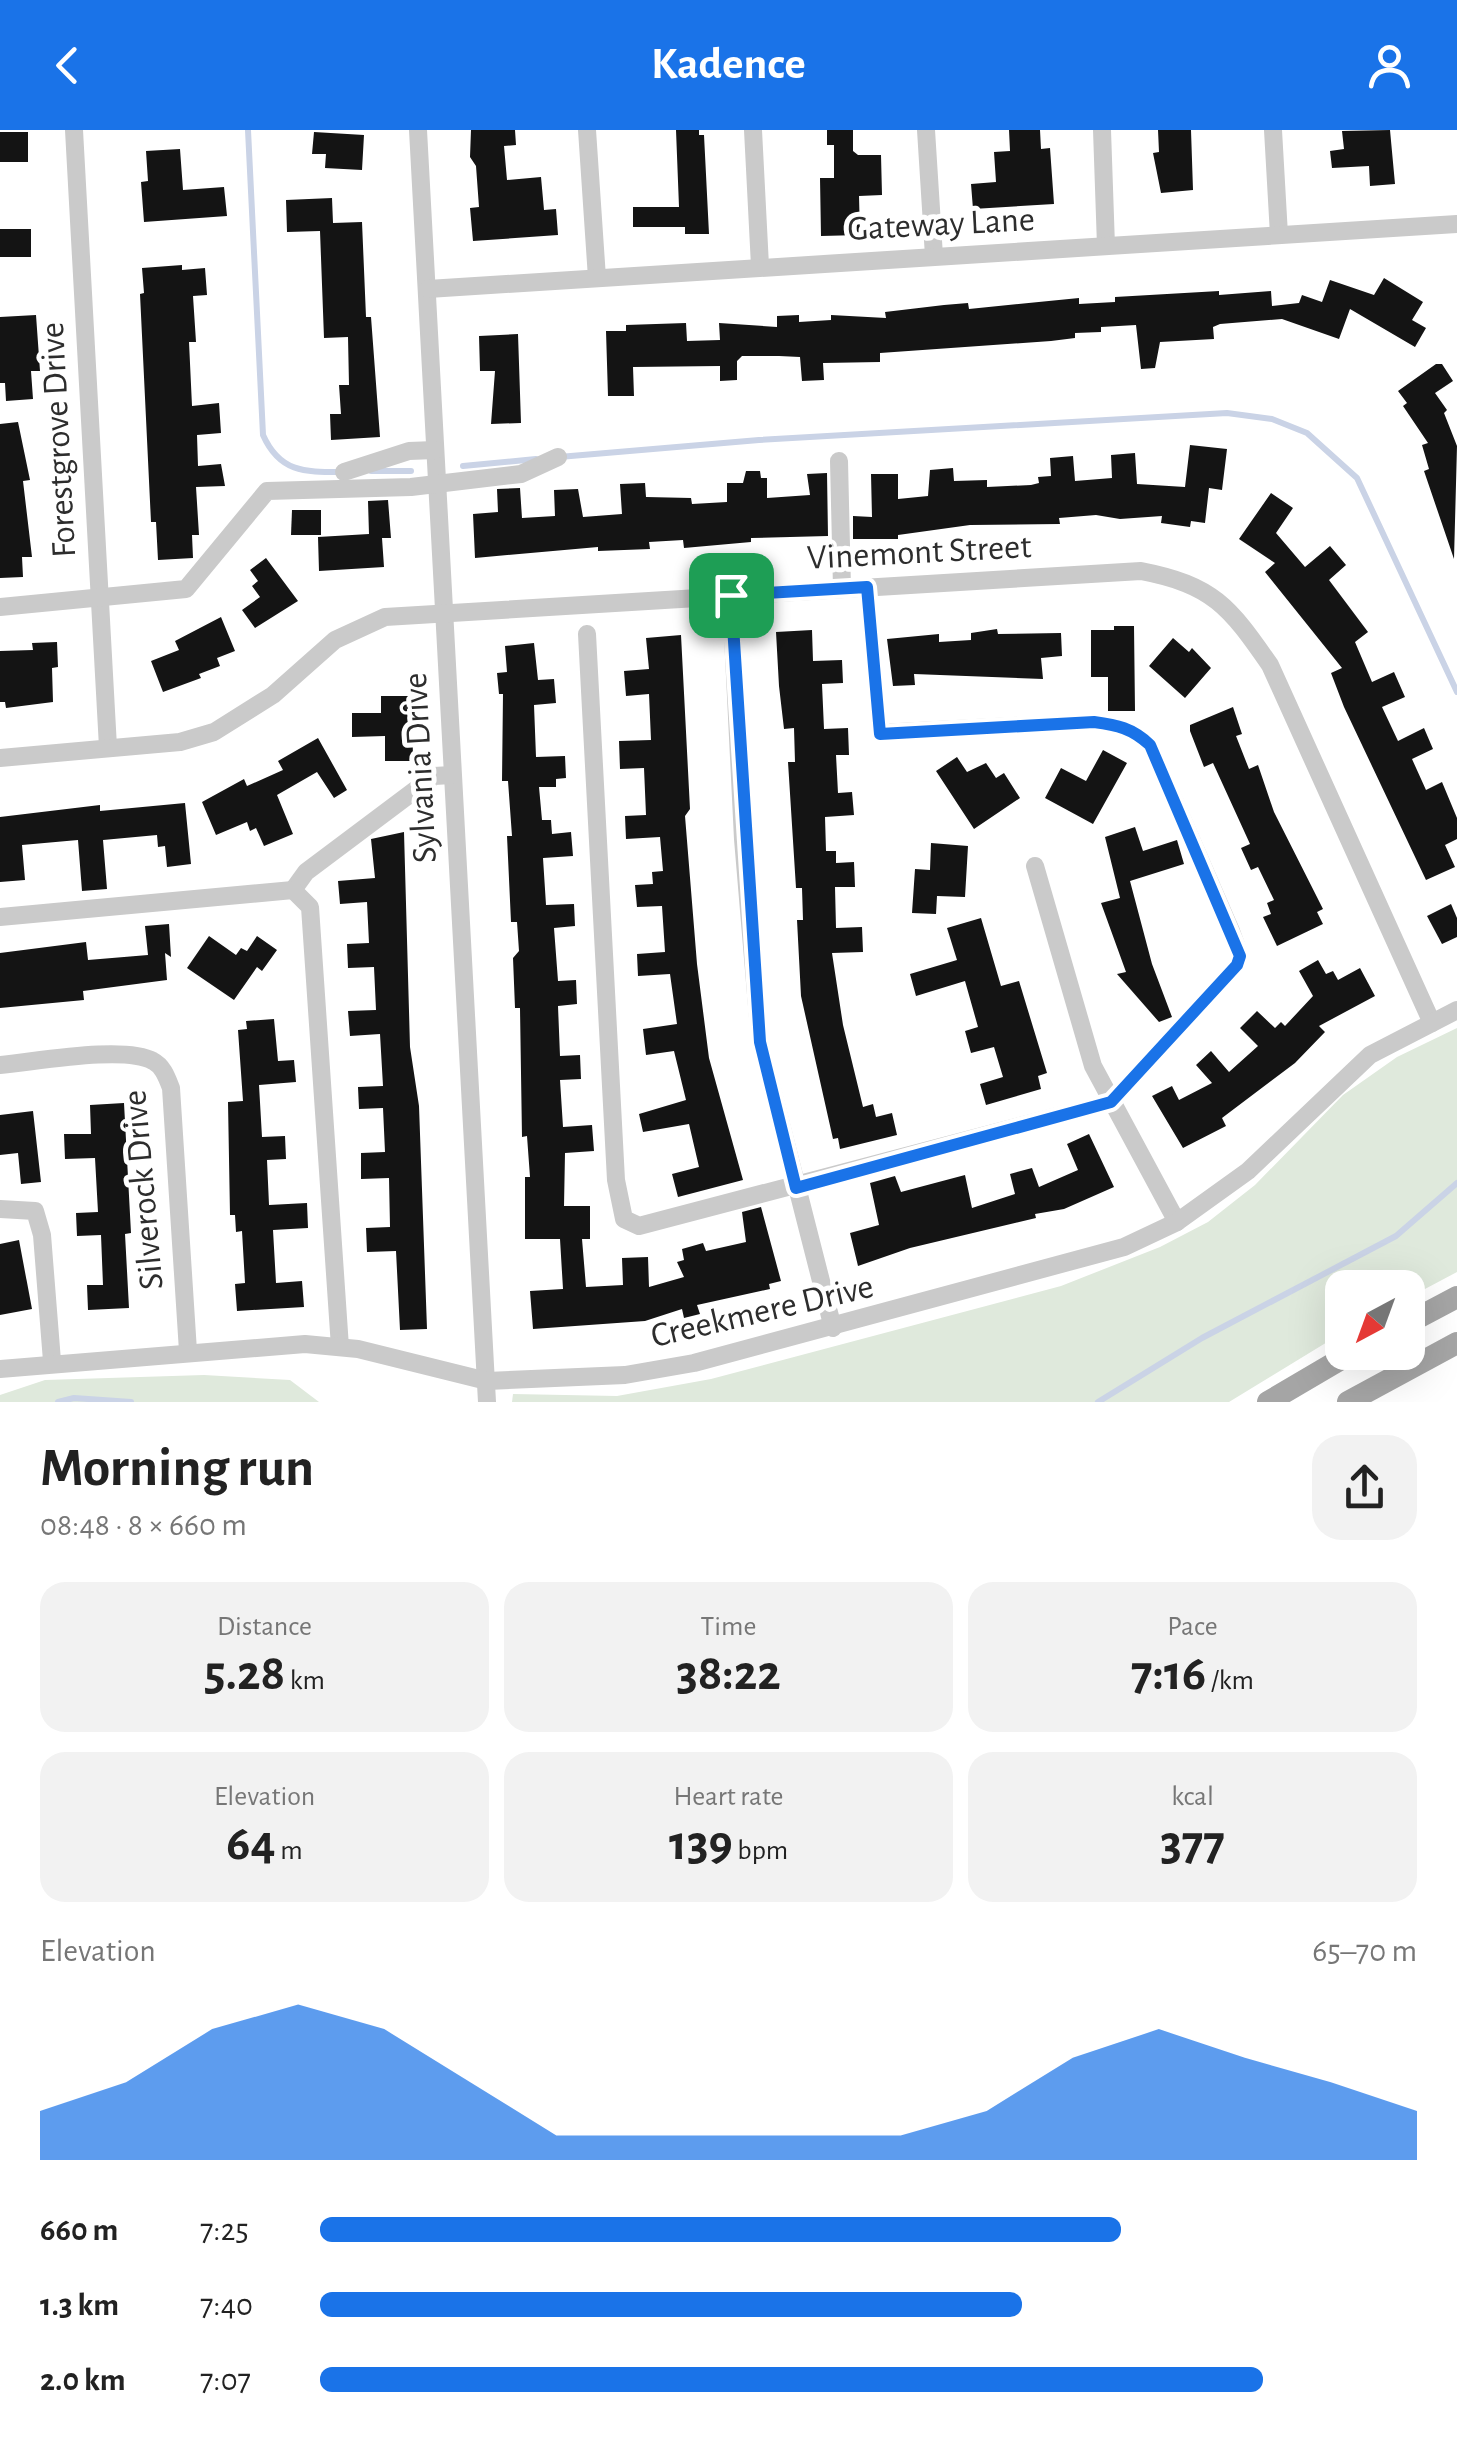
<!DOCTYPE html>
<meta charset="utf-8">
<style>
:root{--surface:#fff;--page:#f2f2f2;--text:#222;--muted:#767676;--accent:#1a73e8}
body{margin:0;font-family:"Alegreya Sans",sans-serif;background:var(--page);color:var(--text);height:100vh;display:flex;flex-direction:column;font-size:38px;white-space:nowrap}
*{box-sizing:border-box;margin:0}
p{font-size:32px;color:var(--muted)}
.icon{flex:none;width:55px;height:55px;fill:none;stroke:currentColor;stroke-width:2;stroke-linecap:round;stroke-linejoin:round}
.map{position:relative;height:1272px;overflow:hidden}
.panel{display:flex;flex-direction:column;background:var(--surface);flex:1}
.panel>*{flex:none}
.needle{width:65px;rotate:221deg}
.buttons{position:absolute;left:1325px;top:1140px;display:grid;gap:20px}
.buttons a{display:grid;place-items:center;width:100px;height:100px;border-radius:20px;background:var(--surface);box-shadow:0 10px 40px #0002;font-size:50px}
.pin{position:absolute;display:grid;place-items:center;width:85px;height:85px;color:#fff;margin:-42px;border-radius:20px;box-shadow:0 5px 15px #0006}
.round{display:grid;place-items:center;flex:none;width:105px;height:105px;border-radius:30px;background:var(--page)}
.overview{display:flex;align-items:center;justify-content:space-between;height:170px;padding:0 40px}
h1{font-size:55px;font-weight:700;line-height:75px}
.stats{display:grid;grid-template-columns:repeat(3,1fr);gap:15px;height:170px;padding:10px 40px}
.stats div{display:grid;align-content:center;border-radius:25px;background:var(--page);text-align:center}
.stats b{font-size:50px;font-weight:700}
.stats small{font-size:28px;font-weight:400}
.stats p{font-size:28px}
.chart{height:280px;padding:20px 40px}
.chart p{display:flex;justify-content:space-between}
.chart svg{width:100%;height:180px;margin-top:10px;fill:var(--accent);opacity:.7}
ul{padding:0 40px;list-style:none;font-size:32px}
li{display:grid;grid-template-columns:160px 120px 1fr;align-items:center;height:75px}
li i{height:25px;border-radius:12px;background:var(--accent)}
header{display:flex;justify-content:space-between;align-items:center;height:130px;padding:0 40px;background:var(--accent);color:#fff;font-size:45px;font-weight:700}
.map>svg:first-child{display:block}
.green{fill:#dfe9dc}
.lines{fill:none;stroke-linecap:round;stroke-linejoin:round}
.stream{stroke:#cad3e6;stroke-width:6}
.building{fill:#141414}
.minor{stroke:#cacaca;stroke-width:18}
.major{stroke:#a5a5a5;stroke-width:22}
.route-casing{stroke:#fff;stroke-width:20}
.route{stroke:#1a73e8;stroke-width:12}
.labels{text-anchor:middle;stroke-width:10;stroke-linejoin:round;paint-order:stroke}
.street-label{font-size:35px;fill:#2d2d2d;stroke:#fff}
</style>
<header><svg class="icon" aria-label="back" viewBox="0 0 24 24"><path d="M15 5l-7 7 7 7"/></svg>Kadence<svg class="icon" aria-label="person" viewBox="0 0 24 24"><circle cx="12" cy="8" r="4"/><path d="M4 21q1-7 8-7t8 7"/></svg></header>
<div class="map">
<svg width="1457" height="1272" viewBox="0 0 1457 1272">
<rect width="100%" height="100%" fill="#fff"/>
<g class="green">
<path d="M1457,898v244l-49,26v-10h-66v45l-113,69h-717l1,-8 104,2 94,-17 350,-93 99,-39 48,-25 47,-37 88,-90 54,-38z"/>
<path d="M204,1245l86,5 29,22h-319v-7l45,-15z"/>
</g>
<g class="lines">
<g class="stream">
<path d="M248,0l15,305c17,38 42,37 80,37"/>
<path d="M559,327l200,-17 468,-27 45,6 35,14 50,45 100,214"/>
<path d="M463,336l73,-7"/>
<path d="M371,341h40"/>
<path d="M58,1272l16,-4 57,4"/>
<path d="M1098,1272l104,-64 194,-102 61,-53"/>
</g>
</g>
<g class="building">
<path d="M471,0h44l1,15 -12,1 3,34 34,-3 3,33 12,-1 2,26 -85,6 -3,-33 9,-1 -3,-41 -6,-9z"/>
<path d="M676,0h23v5h5l5,99h-24v-7h-52v-20h46z"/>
<path d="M827,0h26v21l5,4h23l1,40 -23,1 1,39 -39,1 -1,-58h14v-33h-7z"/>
<path d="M1009,0h31l1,19 9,-1 4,56 -81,5 -2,-25 25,-2 -2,-30 16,-1z"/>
<path d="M1158,0h33l2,60 -32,3 -8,-40 6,-1z"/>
<path d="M1390,0l5,54 -25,2 -1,-20 -37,2 -2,-17 14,-2 -2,-18z"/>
<rect x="0" y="2" width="28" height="30"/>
<path d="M314,2l50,3 -2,35 -37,-2 1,-14h-14z"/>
<path d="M180,19l3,41 41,-3 3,29 -83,6 -3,-40 7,-1 -2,-30z"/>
<path d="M332,68l1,25 29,-1 4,95h5l9,120 -49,3 -1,-26h11l-2,-29h10l-1,-48 -24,1 -4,-107 -33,1 -1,-32z"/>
<rect x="0" y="99" width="31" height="28"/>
<path d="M182,135v5l23,-2 2,27 -14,1 3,46h-7l3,64 27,-3 2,30 -24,2 1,31 23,-2 4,22 -29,1 3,48h-7l1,23 -35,2 -2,-38h-5l-11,-228 4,-1 -2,-25z"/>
<path d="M1384,148l39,24 -11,18 14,8 -11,19 -65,-38 -11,30 -57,-20 -62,5 -7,3 1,12 -54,3 -5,26 -14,1 -5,-44 -35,2v5l-26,1v5l-24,3 -171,12v9l-57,1 1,17 -22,1 -2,-24 -21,-1h-37l-5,5v19l-17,1v-15l-87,1 1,29h-26l-2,-65h20v-6l60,-2 1,18 33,-1 -1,-17 58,4v-11l22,-1v7l32,-2v-5l55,3 -1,-6 59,-7 24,-2 1,6 110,-11v6l36,-2v-5l104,-6v4l52,-4 1,15 27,-3 3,-8 20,7 8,-22 44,15z"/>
<path d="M36,185l4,56h-9l2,28 -27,2 -1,-18h-5v-66z"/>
<path d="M518,204l3,89 -30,1 4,-53h-15l-1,-35z"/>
<path d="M1436,234h6l11,17 -18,12 12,17 -3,3 13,33 -3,113 -30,-88 5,-2 -7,-24 6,-2 -25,-37 4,-3 -9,-12z"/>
<path d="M18,292l12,58 -7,1 9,76h-10l1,20 -23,1v-154z"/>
<path d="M1190,315l37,4 -5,41 -13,-2 -4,35 -14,-2 -1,6 -29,-4 1,-7 -42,3 -24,-4 -37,3 1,6 -90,1 -72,10v4h-45v-23l19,1 -1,-43h27v25l30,-3 2,-26 23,-2 1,13 33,-1v7l44,-2 8,-2 -1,-6 13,-1 -1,-18 23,-2 2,25 37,-3 -1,-23 24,-2 2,31 48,3z"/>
<path d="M746,341h14l1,7h6v20l43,-3 -3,-21 20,-1 1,63 -77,2v4l-67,6 -1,-8 -34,2 1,7 -52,2v-4l-123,11 -2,-44 25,-2 -1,-23 23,-1 2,30 33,-2 -1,-26 24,-1 5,28 39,-3 -2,-30 25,-1 1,14 45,1 1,6 35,-2v-19h16z"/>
<path d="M1271,363l22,15 -17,25 29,34 25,-21 16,19 -17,15 39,52 -13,10 17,40 22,-10 11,25 -23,10 16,34 26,-13 9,21 -21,10 14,31 16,-8 15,36v21l-12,6 10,22 -29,13 -82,-173 -13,-34 11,-5 -77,-96 10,-9 -36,-24z"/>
<path d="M388,370l3,38h-9l2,29 -65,4 -1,-34 51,-3 -1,-33z"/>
<path d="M292,380h29v25h-30z"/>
<path d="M266,428l32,43 -43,27 -13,-18 18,-13 -8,-11 6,-5 -8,-11z"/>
<path d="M221,487l14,34 -18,7 3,8 -21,8 2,4 -38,14 -12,-31 28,-11 -4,-9z"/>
<path d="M1114,496h20l1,85h-27v-34h-17v-47h23z"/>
<path d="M997,499l1,5 63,-1 1,23 -21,2 2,21 -129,-5 1,11 -22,1 -6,-47 52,-5v8l32,-2v-7z"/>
<path d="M812,500l1,31 29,-1 1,23 -21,1 2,45 24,-1 1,27h-13l2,38 14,-1 2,23 -29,2 1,34h10v12l18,-1 1,25h-20l1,41 26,-1 1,25 -31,1 11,72 20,82 10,-3 3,13 16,-4 5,22 -57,14 -2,-11 -5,1 -32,-143 -4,-76h6l-1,-32h-6l-8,-126h7l-1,-34 -10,1 -5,-43 -3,-54z"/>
<path d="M681,505l9,174 -5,7 12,148 12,94 34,122 -65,17 -6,-23 27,-7 -10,-43 -46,8 -4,-18 47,-14 -12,-49 -28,4 -3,-26 34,-5 -7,-50 -32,2 -1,-22 28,-2 -3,-46 -25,1 -2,-22 18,-1 -1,-12 11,-1 -3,-34 -34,2 -1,-23 21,-1 -2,-47 -24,1 -1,-28 32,-1 -2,-46 -23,2 -2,-25 25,-2 -3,-31z"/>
<path d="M1173,508l16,14 3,-4 19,20 -26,30 -36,-32z"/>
<path d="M57,512l1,25 -6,1 1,34 -47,6 -1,-6h-5v-51l33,-1 -1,-7z"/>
<path d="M534,513l4,37 16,-1 2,24 -22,2 2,52 29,-1 1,22 -10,1v8h-17l3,33h9l1,14 19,-2 2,24 -30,2 3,47 28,-1 1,22 -21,2 4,53 18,-1 1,24 -19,2 2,50 20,-1 1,24 -21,1 3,47 29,-2 2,26 -29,2 -1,53h26v33h-8l4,48 37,-2 -1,-27 26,-1 1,30 35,-10 -7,-15 7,-2 -2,-11 21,-6 3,8 40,-9 -4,-30 19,-5 20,74 -12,3 1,5 -73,16 3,9 -16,4 -2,-9 -37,12 -112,8 -3,-38 33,-2 -3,-50h-35v-62h5l-3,-41 -5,1 -2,-129h-5l-2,-50 6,-7 -2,-29h-6l-4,-86h5l-4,-55h-6l1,-87h-4l-2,-21 10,-1 -2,-26z"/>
<path d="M381,566h31l1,65h-28v-25l-33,1v-24h29z"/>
<path d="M1233,577l9,27 -6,2 13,33 9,-4 16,47 49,97 -6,3 6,12 -46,22 -14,-29 8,-3 -4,-11 7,-3 -16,-33 -7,3 -10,-22 9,-4 -37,-81 -9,4 -14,-36v-6z"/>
<path d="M318,608l29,52 -13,8 -17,-26 -40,23 16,39 -29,12 -8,-18 -6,3 -3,-9 -31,13 -14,-33 42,-23 3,7 36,-16 -5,-9z"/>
<path d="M1103,620l24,13 -34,61 -48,-26 16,-30 25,13z"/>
<path d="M957,627l10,15 19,-9 10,15 8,-5 16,25 -46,31 -38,-58z"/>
<path d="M185,673l6,61 -24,3 -2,-21 -7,1 -1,-12 -54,5 4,49 -25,2 -4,-51 -56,5 3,35 -25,2v-65l100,-12v6z"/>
<path d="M1135,697l8,24 34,-11 7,24 -54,17 22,83 20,53 -13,5 -42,-48 9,-2 -25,-69 19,-5 -15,-61z"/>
<path d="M404,702l6,215 9,59 8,223 -27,1 -4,-79 -29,1 -1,-24 24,-1 -1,-49 -28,1v-26l24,-1 -2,-44 -24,1 -1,-22 25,-1 -3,-52 -30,2 -2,-25 28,-1 -2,-43 -26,1 -1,-24 22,-1 -2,-41 -27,2 -2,-23 37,-3 -4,-39z"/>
<path d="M931,713l37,3 -3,51 -28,-1 -1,18 -24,-1 3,-44 15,1z"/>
<path d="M1451,774l6,14v19l-15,7 -15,-28z"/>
<path d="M981,788l20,68 18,-5 28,92 -9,3 3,13 -55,16 -6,-21 23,-7 -9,-30 -23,6 -6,-22 13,-4 -13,-46 -49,15 -6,-22 47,-14 -10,-32z"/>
<path d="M169,794l2,33 -6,-4 2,27 -84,11 1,9 -84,8v-55l86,-11 2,18 60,-5 -3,-29z"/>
<path d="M209,806l27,19 5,-7 6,3 10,-15 20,14 -15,21 -5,-4 -23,33 -47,-32z"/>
<path d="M1318,830l8,14 7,-3 5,9 22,-12 15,28 -56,30 6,6 -30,31 -73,55 4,8 -43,22 -31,-52 20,-10 7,14 33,-17 -16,-18 15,-14 18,21 29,-26 -18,-18 17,-17 18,17 6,-6 4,4 28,-30 -14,-25z"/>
<path d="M274,889l4,42 16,-1 2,22 -37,3 3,52 23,-1 1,23 -19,1 2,45 38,-2 1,25 -35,2 3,53 26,-2 2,26 -67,4 -2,-27 10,-1 -3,-52 -6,1 -1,-17h-5l-2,-113 15,-1 -5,-71 9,-1 -1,-8z"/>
<path d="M124,973l7,130 -6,1 4,74 -41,2 -1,-25h16l-2,-50 -24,1 -1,-23 22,-1 -3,-54 -30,1 -1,-25h27l-1,-29z"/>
<path d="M33,981l8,71 -20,2 -3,-31 -18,2v-40z"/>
<path d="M1089,1004l25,53 -50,22 -29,5 1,4 -126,30 -52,18 -8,-33 29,-8 -9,-42 25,-7 6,16 64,-17 7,33 43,-14 -5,-20 22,-6 7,19 39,-17 -11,-26z"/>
<path d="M19,1110l13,69 -32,6v-71z"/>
</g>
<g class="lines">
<g class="minor">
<path d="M74,0l34,617"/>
<path d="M418,0l69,1272"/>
<path d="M587,0l10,148"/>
<path d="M753,0l7,136"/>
<path d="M926,0l8,126"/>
<path d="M1102,0l4,116"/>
<path d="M1273,0l6,105"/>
<path d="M428,159l1029,-65"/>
<path d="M839,331l3,127"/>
<path d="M344,342l65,-21 26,-1"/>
<path d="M731,465l12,244 17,203 73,286"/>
<path d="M0,477l186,-18 81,-98 144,-4 110,-13 37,-17"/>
<path d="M587,504l29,546 8,39 15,7 472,-124 126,-137 3,-9 -9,-25 -81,-186c-18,-17 -33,-20 -57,-23l-213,11 -13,-146"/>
<path d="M0,628l180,-16 34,-10 59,-37 62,-55 50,-23 756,-46c72,14 88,35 129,94l162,358"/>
<path d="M1035,736l58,200 84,156"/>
<path d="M293,760l13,-18 128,-96 18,-1"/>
<path d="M0,787l293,-27 17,17 30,440"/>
<path d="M0,935c35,-3 124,-20 153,-4 10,5 14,17 18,27l17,263"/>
<path d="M0,1079l35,2 7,24 10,126"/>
<path d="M0,1239l305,-25 53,5 129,32 138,-6 69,-12 430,-116 53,-25 71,-51 122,-116 87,-45"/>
</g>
<g class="major">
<path d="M1408,1193l49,-26"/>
<path d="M1268,1272l85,-50"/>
<path d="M1348,1272l109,-59"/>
</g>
</g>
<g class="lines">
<defs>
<path id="route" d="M867,457l13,147 214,-12c23,3 38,6 56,23l90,211 -3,9 -126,137 -315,86 -36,-146 -29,-447z"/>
</defs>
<use href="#route" class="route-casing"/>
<use href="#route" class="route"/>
</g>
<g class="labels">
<g class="street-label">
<text transform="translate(941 93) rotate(-3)" y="12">Gateway Lane</text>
<text transform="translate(57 310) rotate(-93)" y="12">Forestgrove Drive</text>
<text transform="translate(919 421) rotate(-3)" y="12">Vinemont Street</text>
<text transform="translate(419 638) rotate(-93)" y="12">Sylvania Drive</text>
<text transform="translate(142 1060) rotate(-95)" y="12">Silverock Drive</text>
<text transform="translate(762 1180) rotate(-13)" y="12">Creekmere Drive</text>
</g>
</g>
</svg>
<div class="buttons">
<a><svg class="needle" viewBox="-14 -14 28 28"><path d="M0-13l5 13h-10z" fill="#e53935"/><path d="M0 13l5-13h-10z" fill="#767676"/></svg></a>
</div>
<div class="pin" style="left:731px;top:465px;background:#1e9e55"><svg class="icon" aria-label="arrive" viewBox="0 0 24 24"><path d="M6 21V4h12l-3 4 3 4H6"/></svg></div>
</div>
<section class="panel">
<div class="overview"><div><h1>Morning run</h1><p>08:48 · 8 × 660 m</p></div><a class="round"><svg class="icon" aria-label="share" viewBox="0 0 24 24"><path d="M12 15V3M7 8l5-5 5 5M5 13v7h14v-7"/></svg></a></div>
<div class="stats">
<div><p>Distance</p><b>5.28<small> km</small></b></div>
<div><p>Time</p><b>38:22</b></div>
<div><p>Pace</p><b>7:16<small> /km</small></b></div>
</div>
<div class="stats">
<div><p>Elevation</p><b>64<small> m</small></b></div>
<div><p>Heart rate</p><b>139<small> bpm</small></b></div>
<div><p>kcal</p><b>377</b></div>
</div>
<div class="chart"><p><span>Elevation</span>65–70 m</p>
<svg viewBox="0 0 160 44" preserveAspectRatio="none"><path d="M0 44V32L10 25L20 12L30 6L40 12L50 25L60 38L70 38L80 38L90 38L100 38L110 32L120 19L130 12L140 19L150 25L160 32V44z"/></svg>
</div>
<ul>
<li><b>660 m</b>7:25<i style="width:73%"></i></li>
<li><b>1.3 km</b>7:40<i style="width:64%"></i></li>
<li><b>2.0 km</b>7:07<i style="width:86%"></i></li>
</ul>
</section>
